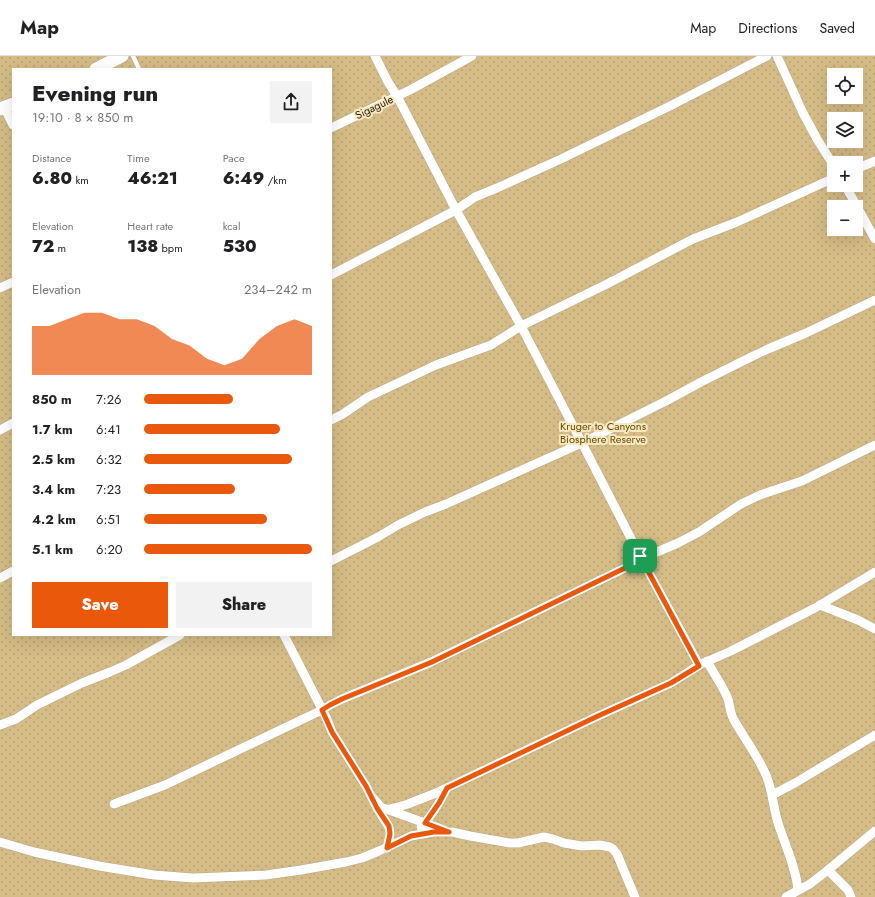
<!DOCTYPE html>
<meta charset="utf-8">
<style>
:root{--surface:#fff;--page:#f2f2f2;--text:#202124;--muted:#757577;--line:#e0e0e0;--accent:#ea580c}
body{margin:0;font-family:Jost,sans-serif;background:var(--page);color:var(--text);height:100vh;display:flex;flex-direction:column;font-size:15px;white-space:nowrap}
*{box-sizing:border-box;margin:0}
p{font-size:13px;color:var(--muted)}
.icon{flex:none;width:22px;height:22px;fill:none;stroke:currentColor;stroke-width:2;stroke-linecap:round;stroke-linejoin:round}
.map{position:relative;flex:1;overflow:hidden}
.drawer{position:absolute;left:12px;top:12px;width:320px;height:568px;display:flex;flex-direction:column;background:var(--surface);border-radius:0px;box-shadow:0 4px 16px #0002}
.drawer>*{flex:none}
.controls{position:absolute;left:827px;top:12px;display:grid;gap:8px}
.controls a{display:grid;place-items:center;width:36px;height:36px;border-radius:0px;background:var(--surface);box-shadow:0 4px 16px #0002;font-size:20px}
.pin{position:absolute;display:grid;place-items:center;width:34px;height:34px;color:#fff;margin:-17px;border-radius:8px;box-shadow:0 2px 6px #0006}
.round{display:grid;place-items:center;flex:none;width:42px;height:42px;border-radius:0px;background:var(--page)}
.summary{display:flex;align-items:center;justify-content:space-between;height:68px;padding:0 20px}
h1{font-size:22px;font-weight:800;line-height:30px}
.stats{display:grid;grid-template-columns:repeat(3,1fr);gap:6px;height:68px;padding:4px 20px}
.stats div{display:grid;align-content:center}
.stats b{font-size:17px;font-weight:800}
.stats small{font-size:11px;font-weight:400}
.stats p{font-size:11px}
.chart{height:112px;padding:8px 20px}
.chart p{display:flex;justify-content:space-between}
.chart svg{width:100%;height:72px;margin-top:4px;fill:var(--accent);opacity:.7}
.button{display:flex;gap:8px;margin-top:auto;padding:8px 20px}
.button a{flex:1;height:46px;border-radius:0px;background:var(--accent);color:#fff;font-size:16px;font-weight:800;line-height:46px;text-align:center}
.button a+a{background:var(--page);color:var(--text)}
ul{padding:0 20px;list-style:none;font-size:13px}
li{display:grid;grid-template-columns:64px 48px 1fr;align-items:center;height:30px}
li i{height:10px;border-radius:5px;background:var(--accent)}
header{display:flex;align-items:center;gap:24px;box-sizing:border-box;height:56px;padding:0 20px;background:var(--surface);border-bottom:1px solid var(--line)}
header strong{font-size:19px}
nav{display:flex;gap:22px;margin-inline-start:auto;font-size:14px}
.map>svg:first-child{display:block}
.park{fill:url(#park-dots);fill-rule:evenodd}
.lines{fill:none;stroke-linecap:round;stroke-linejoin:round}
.lane-casing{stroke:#b7a682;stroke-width:6}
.street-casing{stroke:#b7a682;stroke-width:10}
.secondary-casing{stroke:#b7a682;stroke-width:14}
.lane{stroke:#fff;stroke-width:4.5}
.street{stroke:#fff;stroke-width:9}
.secondary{stroke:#fff;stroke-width:13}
.route-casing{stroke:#fff;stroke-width:8}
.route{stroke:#ea580c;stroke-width:5}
.labels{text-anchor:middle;stroke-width:4;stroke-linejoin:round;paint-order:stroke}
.street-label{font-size:11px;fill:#201a0b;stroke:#fae8c1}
.park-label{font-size:11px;fill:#61490a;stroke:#fae8c1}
</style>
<header>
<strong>Map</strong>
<nav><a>Map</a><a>Directions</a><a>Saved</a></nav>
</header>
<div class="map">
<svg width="875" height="841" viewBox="0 0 875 841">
<defs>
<pattern id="park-dots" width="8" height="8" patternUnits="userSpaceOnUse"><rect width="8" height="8" fill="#d5bc86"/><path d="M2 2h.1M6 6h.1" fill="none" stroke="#b7a172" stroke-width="1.8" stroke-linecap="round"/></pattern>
</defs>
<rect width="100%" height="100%" fill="#fae8c1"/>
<path class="park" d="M0,0h875v841h-875zM13,13h318v566h-318zM834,19h22v22h-22zM834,63h22v22h-22zM834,107h22v22h-22zM834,151h22v22h-22z"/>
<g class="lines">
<defs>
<path id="lane" d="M133,0l6,13"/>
<g id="street">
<path d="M375,0l13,26 9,14 59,114 65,116 61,117 58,113 59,109"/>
<path d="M777,0l26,57 14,26 17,27"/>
<path d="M4,51l9,18"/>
<path d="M331,72l79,-38 62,-34"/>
<path d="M856,113l19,-8"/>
<path d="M845,129l30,54"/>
<path d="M331,219l125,-65 19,-13 22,-9 64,-29 109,-53 97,-50"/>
<path d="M0,232l13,-6"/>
<path d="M331,364l12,-6 25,-17 68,-32 55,-20 30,-19 86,-42 86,-45 44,-17 97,-44"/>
<path d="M0,374l13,-7"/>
<path d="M331,505l47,-24 20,-12 27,-13 21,-8 136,-61 86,-43 33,-18 48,-24 19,-9 38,-16 69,-33"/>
<path d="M0,522l13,-7"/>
<path d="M820,549l38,15 17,9"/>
<path d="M284,579l43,84 5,13 34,54 11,22 12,19 1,7 -3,14"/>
<path d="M707,605c7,13 16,25 21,38 2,7 2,14 6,21 10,18 24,36 32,55 7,16 7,34 13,51 7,21 17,42 19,64"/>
<path d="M0,669l16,-6 21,-14 45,-22 28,-11 16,-7 54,-30"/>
<path d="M772,739l23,-12 80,-48"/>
<path d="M373,742l8,9 4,2h5l18,-5 28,-11 162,-77 73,-33 28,-18 32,-14 84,-43 60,-36"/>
<path d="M114,748l51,-19 157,-75 8,-5 12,-6 89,-37 194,-94 15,-12 17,-4 21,-9 21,-11 42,-28 19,-9 42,-14 73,-36"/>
<path d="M389,754l55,20"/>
<path d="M421,771c11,-11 19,-25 26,-39"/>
<path d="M0,786l34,10 65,14 55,9 39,3 73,-3 35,-5 45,-8 16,-4 17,-7 32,-15 23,-4h18l18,4 40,7h8l26,-6 9,2 11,4 18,3 18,-1 10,2 3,2 4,5 18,43"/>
<path d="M828,814l20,20 3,7"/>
<path d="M786,841l24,-13 18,-14 47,-39"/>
</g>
<g id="secondary">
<path d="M96,13l26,-13"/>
<path d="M0,53l13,-5"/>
</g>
</defs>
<use href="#lane" class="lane-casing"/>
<use href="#street" class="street-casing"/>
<use href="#secondary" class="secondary-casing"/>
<use href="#lane" class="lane"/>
<use href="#street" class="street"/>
<use href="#secondary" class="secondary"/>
</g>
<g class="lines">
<defs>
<path id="route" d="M640,500l59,110 -28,17 -73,33 -151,72 -8,15 -14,20 24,9h-15l-23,4 -24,12 3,-14 -1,-8 -12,-18 -11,-22 -34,-54 -10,-22 8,-5 12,-6 90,-37 193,-94z"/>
</defs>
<use href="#route" class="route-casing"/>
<use href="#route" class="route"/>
</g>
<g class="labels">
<g class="street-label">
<text transform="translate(374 51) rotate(-26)" y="4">Sigagule</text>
</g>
<g class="park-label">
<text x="603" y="374">Kruger to Canyons<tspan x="603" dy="13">Biosphere Reserve</tspan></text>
</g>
</g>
</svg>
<div class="controls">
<a><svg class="icon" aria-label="locate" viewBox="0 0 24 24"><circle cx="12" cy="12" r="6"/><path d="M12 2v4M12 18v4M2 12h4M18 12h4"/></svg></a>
<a><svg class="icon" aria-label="layers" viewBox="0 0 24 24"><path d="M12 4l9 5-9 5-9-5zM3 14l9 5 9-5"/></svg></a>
<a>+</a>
<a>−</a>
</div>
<div class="pin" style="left:640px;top:500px;background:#1e9e55"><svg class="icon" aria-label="arrive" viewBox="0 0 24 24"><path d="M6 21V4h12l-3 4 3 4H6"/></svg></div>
<section class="drawer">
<div class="summary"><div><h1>Evening run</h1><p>19:10 · 8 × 850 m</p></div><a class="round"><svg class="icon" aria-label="share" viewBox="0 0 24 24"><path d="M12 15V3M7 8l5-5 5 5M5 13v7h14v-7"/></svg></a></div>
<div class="stats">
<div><p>Distance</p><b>6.80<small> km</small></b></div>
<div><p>Time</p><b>46:21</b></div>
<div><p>Pace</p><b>6:49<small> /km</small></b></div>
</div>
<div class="stats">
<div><p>Elevation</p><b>72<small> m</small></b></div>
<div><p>Heart rate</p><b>138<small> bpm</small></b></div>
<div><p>kcal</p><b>530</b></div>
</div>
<div class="chart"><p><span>Elevation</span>234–242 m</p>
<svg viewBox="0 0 160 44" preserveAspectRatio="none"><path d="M0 44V14L10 14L20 10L30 6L40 6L50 10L60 10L70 14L80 22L90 26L100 34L110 38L120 34L130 22L140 14L150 10L160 14V44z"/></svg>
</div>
<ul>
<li><b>850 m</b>7:26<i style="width:53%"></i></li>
<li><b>1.7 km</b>6:41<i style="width:81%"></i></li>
<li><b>2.5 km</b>6:32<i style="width:88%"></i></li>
<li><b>3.4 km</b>7:23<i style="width:54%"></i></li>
<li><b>4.2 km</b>6:51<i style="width:73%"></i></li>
<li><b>5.1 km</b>6:20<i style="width:100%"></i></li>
</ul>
<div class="button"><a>Save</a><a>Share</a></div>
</section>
</div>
